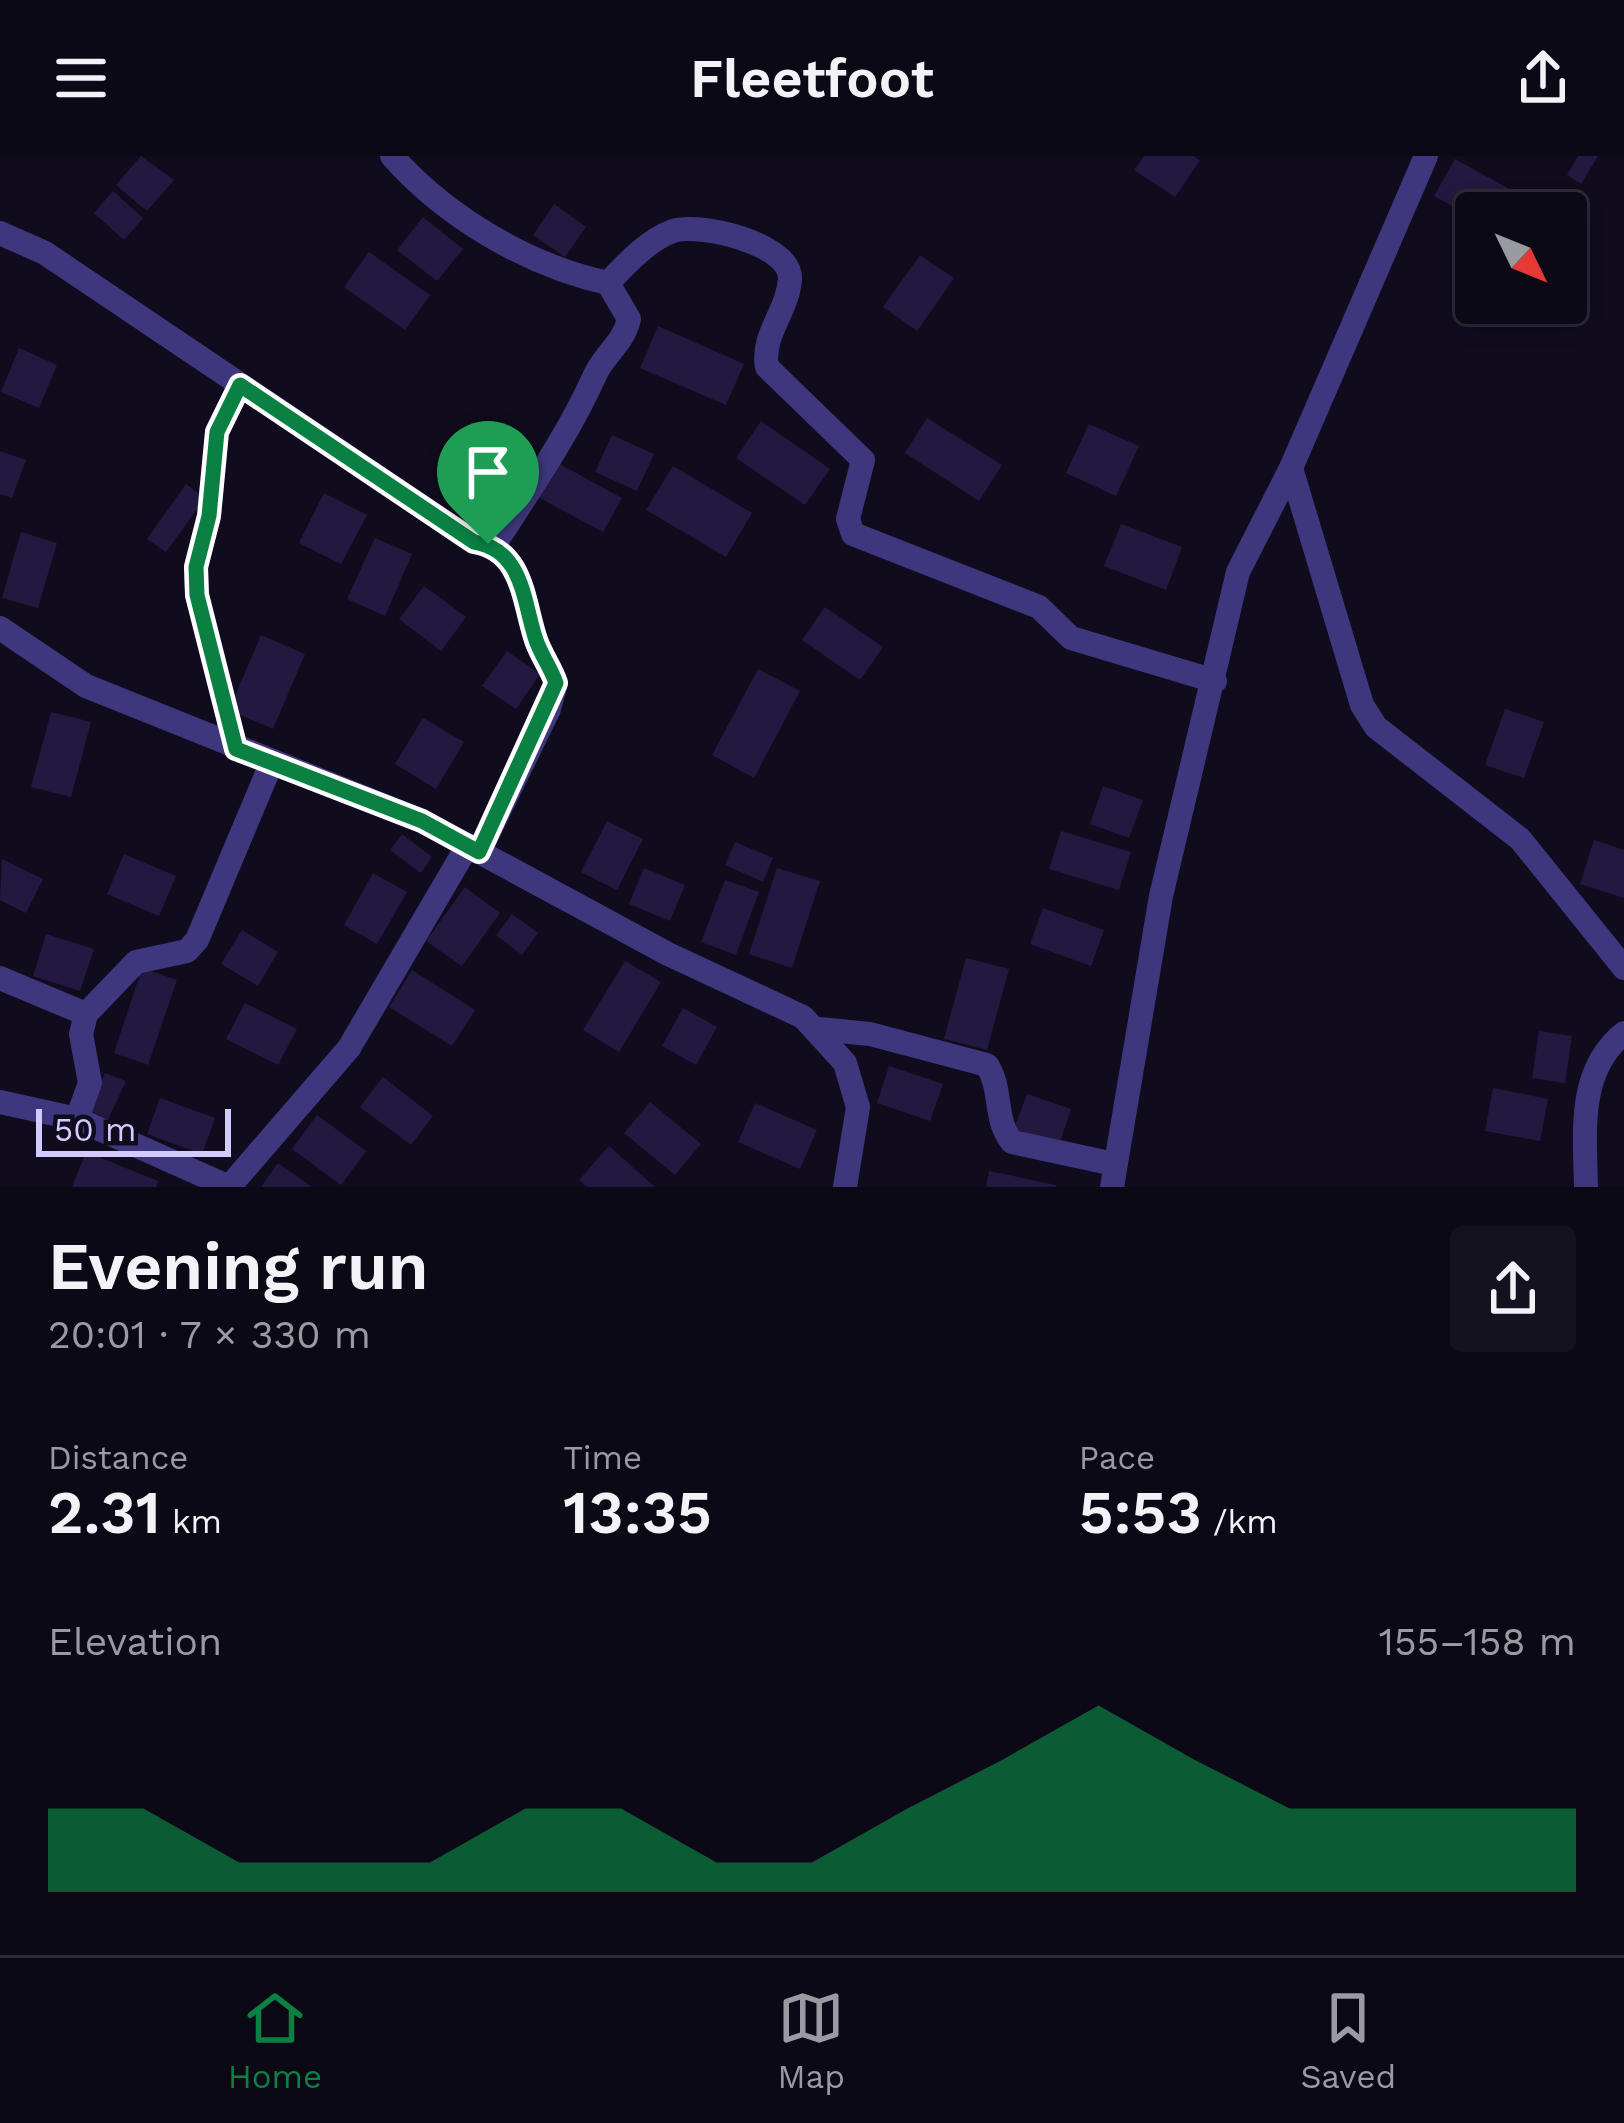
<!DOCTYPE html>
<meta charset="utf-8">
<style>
:root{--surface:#0c0916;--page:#15121f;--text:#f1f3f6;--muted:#9a9aa1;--line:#2c2a35;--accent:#0b8043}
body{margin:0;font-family:"Work Sans",sans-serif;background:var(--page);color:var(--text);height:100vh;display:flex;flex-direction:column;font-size:45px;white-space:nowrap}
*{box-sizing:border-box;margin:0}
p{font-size:39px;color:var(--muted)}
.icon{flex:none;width:66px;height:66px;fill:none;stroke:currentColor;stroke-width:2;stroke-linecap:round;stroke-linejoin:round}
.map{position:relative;height:1031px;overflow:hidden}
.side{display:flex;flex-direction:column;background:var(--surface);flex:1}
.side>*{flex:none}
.needle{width:78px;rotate:133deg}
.controls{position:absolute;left:1455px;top:36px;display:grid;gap:24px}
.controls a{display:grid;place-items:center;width:132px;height:132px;border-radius:12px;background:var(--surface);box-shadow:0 6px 18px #0003,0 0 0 3px var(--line);font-size:60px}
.scale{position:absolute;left:36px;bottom:30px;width:195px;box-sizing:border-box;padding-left:12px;border:6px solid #d3caff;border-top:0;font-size:33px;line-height:42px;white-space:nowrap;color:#d3caff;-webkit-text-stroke:9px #100c1e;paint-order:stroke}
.pin{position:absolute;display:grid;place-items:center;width:102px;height:102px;color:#fff;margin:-123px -51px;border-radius:50% 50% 50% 0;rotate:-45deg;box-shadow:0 0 12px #0007}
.pin .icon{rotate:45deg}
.round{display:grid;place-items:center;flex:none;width:126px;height:126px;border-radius:12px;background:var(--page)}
.overview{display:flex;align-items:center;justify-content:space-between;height:204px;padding:0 48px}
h1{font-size:66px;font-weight:600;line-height:90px}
.figures{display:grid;grid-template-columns:repeat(3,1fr);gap:18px;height:204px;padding:12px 48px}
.figures div{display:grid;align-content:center}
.figures b{font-size:60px;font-weight:600}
.figures small{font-size:33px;font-weight:400}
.figures p{font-size:33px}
.chart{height:336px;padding:24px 48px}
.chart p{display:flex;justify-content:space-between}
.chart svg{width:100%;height:216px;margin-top:12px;fill:var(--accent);opacity:.7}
header{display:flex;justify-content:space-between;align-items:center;height:156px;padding:0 48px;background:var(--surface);font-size:54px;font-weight:600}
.tab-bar{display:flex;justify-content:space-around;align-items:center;height:168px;border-top:3px solid var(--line);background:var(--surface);font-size:33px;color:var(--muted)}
.tab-bar a{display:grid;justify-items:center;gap:6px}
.tab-bar .selected{color:var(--accent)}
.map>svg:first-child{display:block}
.building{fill:#23183f}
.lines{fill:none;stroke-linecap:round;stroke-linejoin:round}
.street{stroke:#3e377d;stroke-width:24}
.route-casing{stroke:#fff;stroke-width:24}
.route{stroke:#0b8043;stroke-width:15}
</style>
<header><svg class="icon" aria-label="menu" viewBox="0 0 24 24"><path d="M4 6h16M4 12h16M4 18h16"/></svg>Fleetfoot<svg class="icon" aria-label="share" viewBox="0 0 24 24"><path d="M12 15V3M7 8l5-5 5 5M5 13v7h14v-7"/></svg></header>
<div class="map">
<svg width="1624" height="1031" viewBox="0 0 1624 1031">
<rect width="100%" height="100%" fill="#100c1e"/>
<g class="building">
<path d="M141,0l33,24 -27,31 -31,-26z"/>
<path d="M1144,0h49l7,4 -25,37 -41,-27z"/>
<path d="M1578,0h20l-17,28 -14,-9z"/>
<path d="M1455,3l58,32 -12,22h-25v6l-42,-23z"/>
<path d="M113,35l30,27 -19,22 -30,-27z"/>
<path d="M554,48l32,23 -21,30 -32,-22z"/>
<path d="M423,61l40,32 -26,32 -40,-31z"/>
<path d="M369,96l61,43 -25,35 -61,-43z"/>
<path d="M920,99l34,23 -37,53 -34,-24z"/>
<path d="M658,170l86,38 -18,41 -86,-37z"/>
<path d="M19,192l38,17 -18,43 -38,-16z"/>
<path d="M927,262l75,47 -23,36 -74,-48z"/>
<path d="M761,265l69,48 -25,36 -69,-47z"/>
<path d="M1089,268l50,22 -23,50 -50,-23z"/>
<path d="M612,279l42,19 -17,37 -42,-19z"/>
<path d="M0,295l26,9 -14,38 -12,-4z"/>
<path d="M556,306l66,36 -19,34 -65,-35z"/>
<path d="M673,310l79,47 -26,44 -80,-47z"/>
<path d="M186,328l19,14 -39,54 -19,-13z"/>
<path d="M324,337l43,22 -26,49 -42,-21z"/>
<path d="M1121,368l61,23 -16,43 -62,-24z"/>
<path d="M21,376l36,11 -19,65 -36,-10z"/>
<path d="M375,382l37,16 -27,62 -38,-17z"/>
<path d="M424,430l42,31 -25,34 -42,-32z"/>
<path d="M825,451l58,40 -23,33 -58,-40z"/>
<path d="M261,479l44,19 -32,75 -44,-19z"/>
<path d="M507,495l33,23 -24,35 -34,-23z"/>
<path d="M758,513l42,22 -46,87 -42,-23z"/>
<path d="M1505,553l39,13 -20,56 -39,-13z"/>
<path d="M51,556l40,10 -20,75 -40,-10z"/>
<path d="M423,562l41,24 -28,47 -41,-25z"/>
<path d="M1103,630l40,14 -14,38 -39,-14z"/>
<path d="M607,665l36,18 -26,51 -36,-18z"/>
<path d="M1061,675l70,21 -12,38 -70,-21z"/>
<path d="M402,678l30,23 -11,16 -31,-23z"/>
<path d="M1594,684l30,10v48l-44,-14z"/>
<path d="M735,686l38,16 -10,24 -38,-17z"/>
<path d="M124,698l52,22 -17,40 -52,-22z"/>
<path d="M2,703l41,20 -17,34 -26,-13z"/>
<path d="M644,712l41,17 -15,36 -41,-17z"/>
<path d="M777,712l43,13 -28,87 -43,-14z"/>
<path d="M373,717l34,19 -30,52 -33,-19z"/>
<path d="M725,724l34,12 -23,63 -35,-13z"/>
<path d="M465,731l35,26 -38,53 -36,-25z"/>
<path d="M1043,752l61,22 -13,36 -61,-22z"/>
<path d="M512,758l26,19 -16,22 -26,-20z"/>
<path d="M242,774l36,22 -20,34 -37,-22z"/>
<path d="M46,778l48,15 -14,42 -47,-15z"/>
<path d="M966,802l43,11 -22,81 -43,-11z"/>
<path d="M625,805l36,21 -42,70 -36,-22z"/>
<path d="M142,812l35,12 -29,85 -34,-12z"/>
<path d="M412,814l63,40 -23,36 -63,-39z"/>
<path d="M245,847l52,26 -19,36 -52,-26z"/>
<path d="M683,852l34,19 -21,38 -34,-19z"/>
<path d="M1539,875l33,5 -7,47 -33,-5z"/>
<path d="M889,910l54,18 -13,37 -53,-18z"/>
<path d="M105,917l21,8 -18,38 -20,-9z"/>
<path d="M383,921l50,39 -22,29 -51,-38z"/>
<path d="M1493,932l55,11 -8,42 -55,-10z"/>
<path d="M1027,938l44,15 -12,36 -45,-16z"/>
<path d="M160,942l55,20 -13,36 -55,-20z"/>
<path d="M650,946l51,42 -26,31 -51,-42z"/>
<path d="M755,947l62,27 -17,39 -62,-27z"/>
<path d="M317,959l49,36 -25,34 -49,-36z"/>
<path d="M609,990l46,41h-68l-8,-7z"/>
<path d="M86,996l72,29 -2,6h-84z"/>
<path d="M278,1007l34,24h-51z"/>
<path d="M989,1015l67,14v2h-70z"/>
</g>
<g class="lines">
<g class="street">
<path d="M392,0c53,60 136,110 216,127l21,36c-6,25 -24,34 -34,56 -26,58 -62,110 -97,164l-10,5"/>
<path d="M0,77l45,20 429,289c50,7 49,61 62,98 5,15 15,28 20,43l-7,26 -70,143"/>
<path d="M608,127c18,-19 40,-43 65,-52 26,-9 119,13 117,48 -2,32 -29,56 -23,88l96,93 -15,59 5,15 186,73 32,31 144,43"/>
<path d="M1291,312l71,237 14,22 144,112 104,129"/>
<path d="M0,472l86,58 336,135 246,133 135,63 42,46 13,44 -13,80"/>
<path d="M236,593l-39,-154 -1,-28 13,-51 8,-84 23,-47"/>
<path d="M0,822l86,36"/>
<path d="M819,873l51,5 117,31c16,25 6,53 25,77l102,22"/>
<path d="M0,946l77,17 152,68"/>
<path d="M77,963l13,-36 -9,-49 5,-20 50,-52 51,-11 10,-11 74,-176"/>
<path d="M229,1031l120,-139 119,-203"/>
<path d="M1112,1031l49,-291 77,-324 53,-104 135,-312"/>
<path d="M1586,1031c-1,-55 -9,-116 38,-154"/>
</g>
</g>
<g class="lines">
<defs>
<path id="route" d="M240,229l234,157c50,8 49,60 62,98 5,15 15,28 20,43l-77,169 -57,-31 -186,-72 -39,-154 -1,-28 13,-51 8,-84z"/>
</defs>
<use href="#route" class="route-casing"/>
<use href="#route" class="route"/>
</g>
</svg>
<div class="controls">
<a><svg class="needle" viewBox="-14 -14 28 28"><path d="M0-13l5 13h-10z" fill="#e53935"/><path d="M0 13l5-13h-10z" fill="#9a9aa1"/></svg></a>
</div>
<div class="scale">50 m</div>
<div class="pin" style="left:488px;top:388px;background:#1e9e55"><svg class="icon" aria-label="arrive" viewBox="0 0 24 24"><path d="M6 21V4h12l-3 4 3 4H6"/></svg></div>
</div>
<section class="side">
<div class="overview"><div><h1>Evening run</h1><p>20:01 · 7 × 330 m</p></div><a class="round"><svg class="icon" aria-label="share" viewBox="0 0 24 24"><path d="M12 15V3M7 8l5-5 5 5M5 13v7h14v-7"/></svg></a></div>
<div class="figures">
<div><p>Distance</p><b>2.31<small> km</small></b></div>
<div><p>Time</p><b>13:35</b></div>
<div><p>Pace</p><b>5:53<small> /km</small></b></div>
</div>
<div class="chart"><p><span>Elevation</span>155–158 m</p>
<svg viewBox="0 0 160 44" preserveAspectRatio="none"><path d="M0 44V27L10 27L20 38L30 38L40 38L50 27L60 27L70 38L80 38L90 27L100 17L110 6L120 17L130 27L140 27L150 27L160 27V44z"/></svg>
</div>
</section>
<nav class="tab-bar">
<a class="selected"><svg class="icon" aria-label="home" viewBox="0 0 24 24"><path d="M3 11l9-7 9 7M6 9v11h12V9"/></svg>Home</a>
<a><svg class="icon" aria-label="map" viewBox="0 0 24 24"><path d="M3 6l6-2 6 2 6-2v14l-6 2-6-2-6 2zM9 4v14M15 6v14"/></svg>Map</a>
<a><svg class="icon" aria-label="saved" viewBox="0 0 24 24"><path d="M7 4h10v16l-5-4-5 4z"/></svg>Saved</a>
</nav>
